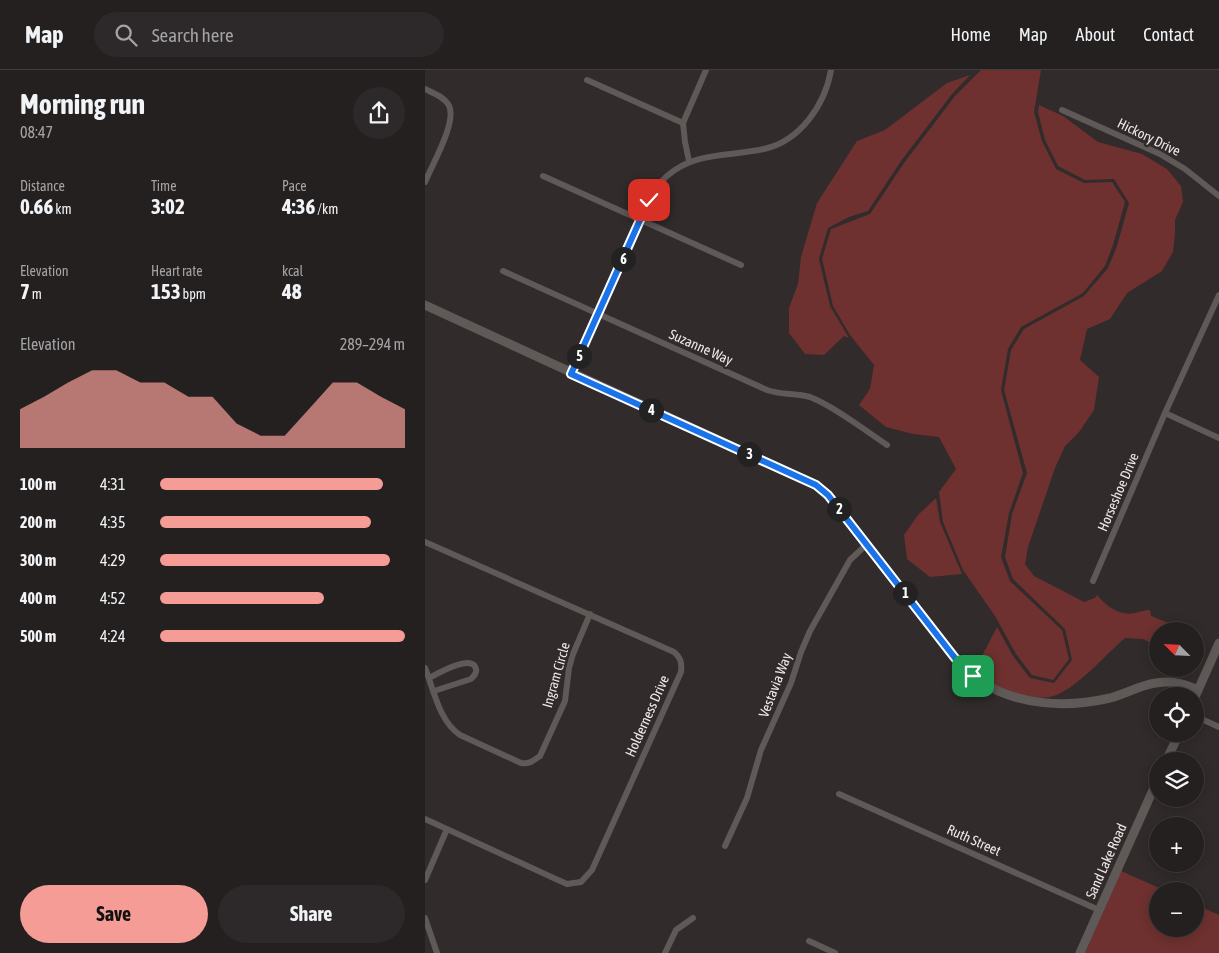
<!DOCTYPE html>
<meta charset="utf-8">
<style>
:root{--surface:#252020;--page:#2d2829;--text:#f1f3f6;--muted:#a3a3a5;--line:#423e3e;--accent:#f59c96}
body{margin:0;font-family:"Asap Condensed",sans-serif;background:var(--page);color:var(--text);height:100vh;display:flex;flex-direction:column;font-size:19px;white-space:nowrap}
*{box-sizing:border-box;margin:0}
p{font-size:16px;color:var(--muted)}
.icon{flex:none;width:28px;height:28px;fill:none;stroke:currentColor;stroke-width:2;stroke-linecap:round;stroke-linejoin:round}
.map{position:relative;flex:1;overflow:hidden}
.sheet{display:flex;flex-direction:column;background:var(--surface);width:425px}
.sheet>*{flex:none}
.needle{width:32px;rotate:294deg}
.buttons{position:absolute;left:724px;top:552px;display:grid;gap:10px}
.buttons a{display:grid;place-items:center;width:55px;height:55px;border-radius:50%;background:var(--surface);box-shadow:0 2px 12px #0003,0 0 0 1px var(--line);font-size:25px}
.pin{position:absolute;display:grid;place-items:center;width:42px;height:42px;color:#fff;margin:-21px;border-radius:10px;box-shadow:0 2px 8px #0006}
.km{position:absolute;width:25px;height:25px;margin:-12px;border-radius:50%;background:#222;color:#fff;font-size:14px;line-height:25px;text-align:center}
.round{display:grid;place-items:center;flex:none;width:52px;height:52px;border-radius:26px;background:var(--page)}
.head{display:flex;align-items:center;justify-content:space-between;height:85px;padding:0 20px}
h1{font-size:28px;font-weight:700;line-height:38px}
.metrics{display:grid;grid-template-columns:repeat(3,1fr);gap:8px;height:85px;padding:5px 20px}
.metrics div{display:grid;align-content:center}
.metrics b{font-size:21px;font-weight:700}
.metrics small{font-size:14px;font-weight:400}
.metrics p{font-size:14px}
.chart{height:140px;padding:10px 20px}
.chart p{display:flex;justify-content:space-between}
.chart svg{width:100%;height:90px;margin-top:5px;fill:var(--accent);opacity:.7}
.primary-button{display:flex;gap:10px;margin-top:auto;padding:10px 20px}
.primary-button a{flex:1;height:58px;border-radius:30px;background:var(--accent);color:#111;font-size:20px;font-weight:700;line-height:58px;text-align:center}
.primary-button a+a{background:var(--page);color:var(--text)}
ul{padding:0 20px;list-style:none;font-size:16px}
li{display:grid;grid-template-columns:80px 60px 1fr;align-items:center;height:38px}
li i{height:12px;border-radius:6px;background:var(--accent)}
header{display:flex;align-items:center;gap:30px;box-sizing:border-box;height:70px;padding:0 25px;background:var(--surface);border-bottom:1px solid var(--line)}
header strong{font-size:24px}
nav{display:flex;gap:28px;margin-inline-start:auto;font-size:18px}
.search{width:350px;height:45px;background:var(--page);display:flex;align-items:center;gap:12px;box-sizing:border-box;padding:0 18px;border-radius:28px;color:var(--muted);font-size:19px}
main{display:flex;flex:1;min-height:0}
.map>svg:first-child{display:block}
.green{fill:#6e312f}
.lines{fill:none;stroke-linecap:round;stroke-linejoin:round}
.minor{stroke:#5f5958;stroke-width:6}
.tertiary{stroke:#5f5958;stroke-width:9}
.route-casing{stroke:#fff;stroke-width:10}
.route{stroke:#1a73e8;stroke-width:6}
.labels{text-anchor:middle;stroke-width:5;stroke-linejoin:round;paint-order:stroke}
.street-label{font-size:14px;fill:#ede9e9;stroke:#312b2b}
</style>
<header>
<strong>Map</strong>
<div class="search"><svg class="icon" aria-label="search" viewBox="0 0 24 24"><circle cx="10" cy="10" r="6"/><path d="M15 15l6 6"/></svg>Search here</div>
<nav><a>Home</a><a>Map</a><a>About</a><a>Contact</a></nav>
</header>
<main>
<section class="sheet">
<div class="head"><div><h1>Morning run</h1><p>08:47</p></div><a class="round"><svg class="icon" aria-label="share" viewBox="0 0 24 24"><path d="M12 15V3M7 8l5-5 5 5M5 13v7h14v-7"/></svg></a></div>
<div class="metrics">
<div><p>Distance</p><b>0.66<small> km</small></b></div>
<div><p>Time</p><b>3:02</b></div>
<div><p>Pace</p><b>4:36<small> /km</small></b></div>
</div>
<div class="metrics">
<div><p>Elevation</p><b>7<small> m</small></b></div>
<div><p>Heart rate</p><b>153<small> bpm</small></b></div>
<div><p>kcal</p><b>48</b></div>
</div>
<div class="chart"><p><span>Elevation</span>289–294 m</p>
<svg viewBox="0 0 160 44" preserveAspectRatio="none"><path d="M0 44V25L10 19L20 12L30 6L40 6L50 12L60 12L70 19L80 19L90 32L100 38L110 38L120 25L130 12L140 12L150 19L160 25V44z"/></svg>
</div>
<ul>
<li><b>100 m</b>4:31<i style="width:91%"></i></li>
<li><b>200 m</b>4:35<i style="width:86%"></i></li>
<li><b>300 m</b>4:29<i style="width:94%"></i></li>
<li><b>400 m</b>4:52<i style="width:67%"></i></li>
<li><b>500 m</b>4:24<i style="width:100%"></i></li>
</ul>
<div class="primary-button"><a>Save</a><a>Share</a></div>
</section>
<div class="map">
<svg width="794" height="883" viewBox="0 0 794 883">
<rect width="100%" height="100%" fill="#312b2b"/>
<g class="green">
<path d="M556,0h60l-7,42 8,29 14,28 28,14 28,-1 13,20 -12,43 -8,21 -22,27 -62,34 -13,22 -7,41 22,83 -14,40 -8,44 9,24 52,49 7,29 -16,21 -21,-5 -16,-21 -21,-38 -32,-46 -20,-48 -4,-30 17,-23 -17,-32 -26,-3 -27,-7 -27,-22 11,-16 4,-24 -24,-30 -17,-29 -11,-47 9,-30 39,-15 34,-51 51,-67z"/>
<path d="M545,5l-18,19 -51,67 -33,50 -19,6 -21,11 -9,31 11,47 19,32 -5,-2 -20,19 -19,-1 -16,-21v-25l9,-24 3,-27 16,-54 40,-62 28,-11 62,-47z"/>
<path d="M614,35l24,11 35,26 44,12 25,15 14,17 2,16 -8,18v14l-2,18 -11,19 -35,22 -17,26 -23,10 -7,31 19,17 -5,33 -15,22 -14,14 -10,22 -27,79 -3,17 9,12 50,26 11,-4 2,-3c8,10 23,22 38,18 5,-1 9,-3 15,-3l1,6 37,15h-31v15l-14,-7 -18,-1c-18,15 -52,55 -75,59 -10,2 -24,-1 -34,-4 -14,-4 -29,-11 -40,-21l6,-16 15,-29 16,29 17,22 24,5 18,-23 -7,-31 -52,-50 -8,-22 7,-43 15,-41 -23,-83 7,-40 13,-21 60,-33 24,-28 9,-22 12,-43 -15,-24 -29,1 -27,-14 -13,-26 -7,-28z"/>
<path d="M511,428l4,24 22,52 -32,3 -23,-18 -3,-24 14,-20z"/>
<path d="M696,801l45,20h-9v38h38v-25l24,11v38h-134z"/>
</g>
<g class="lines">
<g class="minor">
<path d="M162,10l96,43"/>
<path d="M0,19c8,4 18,7 23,15 11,15 -16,61 -23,78"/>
<path d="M637,40l98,44 25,15 34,27"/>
<path d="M264,91l-4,-19 -2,-19 23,-53"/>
<path d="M118,106l198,89"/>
<path d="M78,201l264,119c14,5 29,3 43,7 22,8 56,34 77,48"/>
<path d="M146,304c18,-39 36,-79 53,-118 11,-24 22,-62 43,-80 28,-25 63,-19 97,-27 36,-8 61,-44 67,-79"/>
<path d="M740,343l54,25"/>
<path d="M0,472l249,110c7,6 8,11 7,20l-89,198 -11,12 -14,2 -9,-4 -133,-61"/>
<path d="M668,511l72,-168 54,-118"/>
<path d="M0,598c9,22 14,53 35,67l61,28c9,1 12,-2 19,-7l25,-55 4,-33 4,-14 17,-40"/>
<path d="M4,608c8,-4 44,-25 47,-9 1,4 -2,7 -5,10l-37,12"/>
<path d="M770,646l24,11"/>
<path d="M414,724l260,116"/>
<path d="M300,776l22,-48 14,-48 30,-67 10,-31 9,-21 40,-71 17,-16"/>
<path d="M0,810l22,-51"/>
<path d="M0,848l12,35"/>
<path d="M384,871l26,12"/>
<path d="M240,883l11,-23 17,-12"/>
</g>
<g class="tertiary">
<path d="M0,235l391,180 12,10 127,163c8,8 16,17 25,23 38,25 87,27 130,17 21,-6 44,-20 66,-15 8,1 15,4 22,7"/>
<path d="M770,627l24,-54"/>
<path d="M741,691l13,-27"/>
<path d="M655,883l77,-172"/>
</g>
</g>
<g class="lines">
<defs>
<path id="route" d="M224,130l-78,174 245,111 12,10 127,163 18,18"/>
</defs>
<use href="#route" class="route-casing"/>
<use href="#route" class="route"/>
</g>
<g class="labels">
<g class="street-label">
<text transform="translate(724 67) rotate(26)" y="5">Hickory Drive</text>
<text transform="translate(276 277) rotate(24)" y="5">Suzanne Way</text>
<text transform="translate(693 422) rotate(-67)" y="5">Horseshoe Drive</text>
<text transform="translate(131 605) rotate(-74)" y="5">Ingram Circle</text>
<text transform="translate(350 615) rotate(-69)" y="5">Vestavia Way</text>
<text transform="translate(222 646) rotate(-66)" y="5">Holderness Drive</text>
<text transform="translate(549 770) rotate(24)" y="5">Ruth Street</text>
<text transform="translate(681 791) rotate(-66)" y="5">Sand Lake Road</text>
</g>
</g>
</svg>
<div class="buttons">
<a><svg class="needle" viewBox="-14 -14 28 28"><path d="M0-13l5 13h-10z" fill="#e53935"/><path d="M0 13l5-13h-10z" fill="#a3a3a5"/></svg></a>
<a><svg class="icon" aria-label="locate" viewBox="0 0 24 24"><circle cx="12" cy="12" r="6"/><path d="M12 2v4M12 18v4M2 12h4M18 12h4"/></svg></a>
<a><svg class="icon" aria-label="layers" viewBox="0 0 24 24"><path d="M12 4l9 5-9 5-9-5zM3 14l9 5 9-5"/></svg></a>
<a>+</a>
<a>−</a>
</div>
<div class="pin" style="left:548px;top:606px;background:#1e9e55"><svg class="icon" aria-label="arrive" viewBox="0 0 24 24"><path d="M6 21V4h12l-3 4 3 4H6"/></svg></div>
<div class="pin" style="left:224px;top:130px;background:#d93025"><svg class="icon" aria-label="check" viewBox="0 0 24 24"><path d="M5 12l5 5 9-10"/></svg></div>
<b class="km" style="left:480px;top:523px">1</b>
<b class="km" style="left:414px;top:439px">2</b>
<b class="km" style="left:324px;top:384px">3</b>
<b class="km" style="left:226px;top:340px">4</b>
<b class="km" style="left:154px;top:286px">5</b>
<b class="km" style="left:198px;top:189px">6</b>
</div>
</main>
